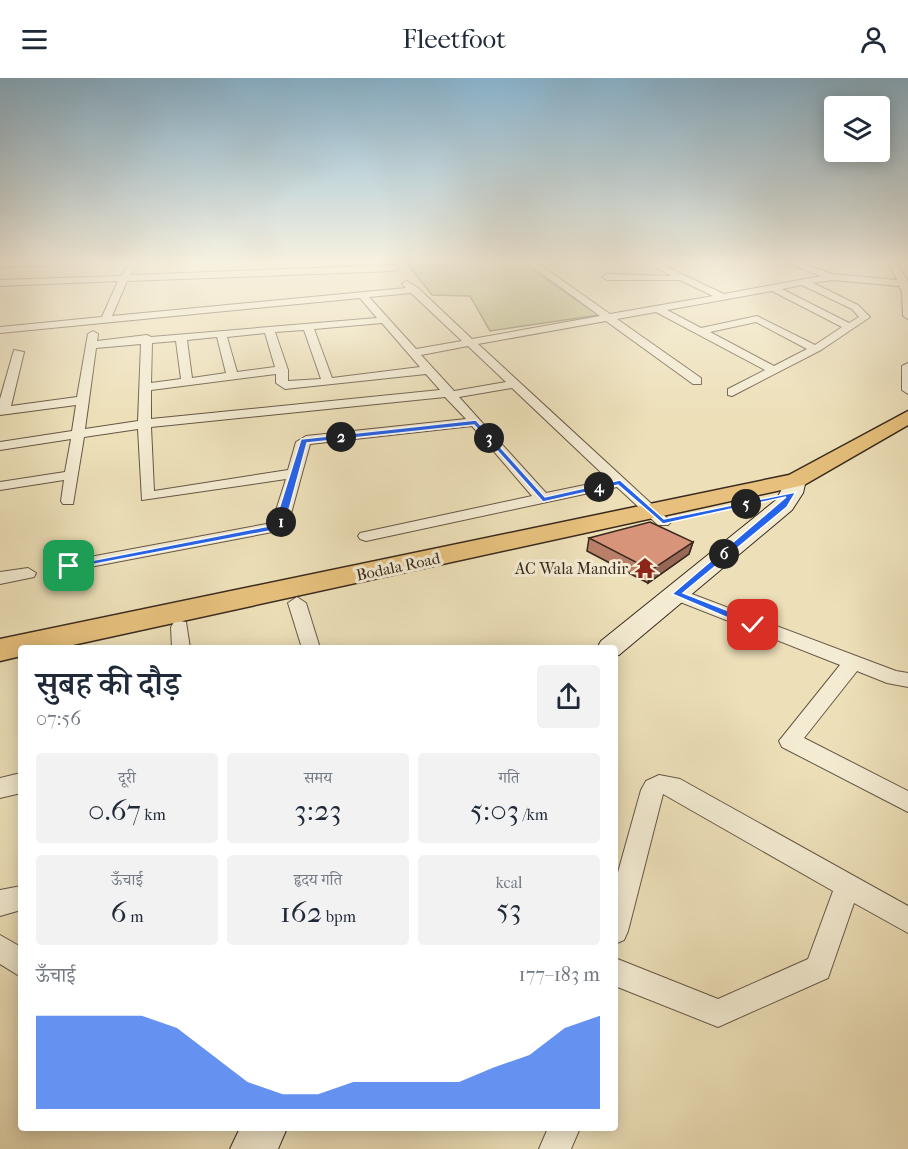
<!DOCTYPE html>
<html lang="hi">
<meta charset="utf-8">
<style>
:root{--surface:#fff;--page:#f2f2f3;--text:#1f2937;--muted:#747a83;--accent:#2563eb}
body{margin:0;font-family:"IM FELL French Canon","Noto Serif Devanagari",serif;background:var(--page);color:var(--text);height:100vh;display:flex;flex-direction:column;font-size:22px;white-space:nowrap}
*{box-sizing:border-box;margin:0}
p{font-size:20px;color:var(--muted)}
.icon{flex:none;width:33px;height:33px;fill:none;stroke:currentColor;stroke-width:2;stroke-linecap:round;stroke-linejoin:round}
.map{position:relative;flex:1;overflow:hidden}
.side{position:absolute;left:18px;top:567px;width:600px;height:486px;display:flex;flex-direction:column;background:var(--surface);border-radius:6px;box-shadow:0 3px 15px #0003}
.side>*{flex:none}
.controls{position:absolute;left:824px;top:18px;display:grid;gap:12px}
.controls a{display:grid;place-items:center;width:66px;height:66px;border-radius:6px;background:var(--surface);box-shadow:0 3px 15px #0003;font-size:30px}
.pin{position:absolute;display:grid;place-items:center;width:51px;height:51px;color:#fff;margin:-26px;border-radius:12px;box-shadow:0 3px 9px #0006}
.km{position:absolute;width:30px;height:30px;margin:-15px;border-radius:50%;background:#222;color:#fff;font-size:16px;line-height:30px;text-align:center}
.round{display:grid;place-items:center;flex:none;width:63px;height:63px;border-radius:6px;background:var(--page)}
.summary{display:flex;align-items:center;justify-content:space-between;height:102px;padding:0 18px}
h1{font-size:33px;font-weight:600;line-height:45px}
.figures{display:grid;grid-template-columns:repeat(3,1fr);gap:9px;height:102px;padding:6px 18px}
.figures div{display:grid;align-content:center;border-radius:6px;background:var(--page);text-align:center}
.figures b{font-size:30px;font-weight:600}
.figures small{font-size:16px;font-weight:400}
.figures p{font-size:16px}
.chart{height:168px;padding:12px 18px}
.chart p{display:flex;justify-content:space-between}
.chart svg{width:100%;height:108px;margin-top:6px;fill:var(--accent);opacity:.7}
header{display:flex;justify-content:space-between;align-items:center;height:78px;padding:0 18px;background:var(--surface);font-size:27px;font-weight:600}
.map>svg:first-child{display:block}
.green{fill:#c0c08a;stroke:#7c7454;stroke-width:1.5}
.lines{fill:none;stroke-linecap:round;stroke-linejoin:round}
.street-casing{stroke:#665745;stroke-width:2}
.secondary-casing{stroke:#39291e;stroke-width:2}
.primary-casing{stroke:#39291e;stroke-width:3}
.street{fill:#f3ebd2;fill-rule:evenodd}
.secondary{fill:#f3ebd2;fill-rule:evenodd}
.primary{fill:#e6c07c;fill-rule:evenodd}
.wall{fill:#b97f69;stroke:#39291e;stroke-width:1.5}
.shaded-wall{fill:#966855;stroke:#39291e;stroke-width:1.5}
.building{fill:#d7947a;stroke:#39291e;stroke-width:1.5}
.route{fill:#2563eb;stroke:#fff;stroke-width:1.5}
.labels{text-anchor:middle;stroke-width:6;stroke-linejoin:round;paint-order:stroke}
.street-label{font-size:16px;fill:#39291e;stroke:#f3ebd2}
.poi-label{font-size:16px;fill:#39291e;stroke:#f3ebd2;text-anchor:end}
</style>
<header><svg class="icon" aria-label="menu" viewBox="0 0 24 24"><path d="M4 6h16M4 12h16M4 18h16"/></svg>Fleetfoot<svg class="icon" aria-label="person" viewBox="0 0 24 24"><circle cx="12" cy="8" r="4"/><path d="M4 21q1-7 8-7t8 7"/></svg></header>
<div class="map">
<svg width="908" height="1071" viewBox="0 0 908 1071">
<rect width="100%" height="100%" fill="#ede0b9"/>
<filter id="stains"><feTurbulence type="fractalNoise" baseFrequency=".00333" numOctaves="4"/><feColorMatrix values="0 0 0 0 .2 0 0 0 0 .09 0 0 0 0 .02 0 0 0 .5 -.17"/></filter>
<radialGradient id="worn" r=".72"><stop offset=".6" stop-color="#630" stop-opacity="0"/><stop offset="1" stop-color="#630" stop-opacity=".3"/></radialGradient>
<path class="green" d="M406,184l116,1 77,52 -109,16 -20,-35 -38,-1z"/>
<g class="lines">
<defs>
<g id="street">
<path d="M0,184h69l-4,3 -65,2z"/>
<path d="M131,184h8l-9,13 265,-10 4,3 -4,3 -268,10 -15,35 294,-28 -4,-4 5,-3 11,7 54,51 128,-23 -74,-54h10l74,52 103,-18 -33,-16h-73l-5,-3 5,-3 65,2 -27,-14h11l68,32 97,-18 -36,-14h13l34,12 65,6 -9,-18h8l12,19v38l-5,-3 -1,-24 -3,-6 -66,-6 -20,3 45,22 12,12 -49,33 -89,46 -4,-1v-6l37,-19 -109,-58 -39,7 84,59v6h-8l-87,-63 -128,23 190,175 3,3 -3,3h-10l-41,-38 -251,54 -6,-2 -2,-3 2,-3 172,-37 -60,-70 -162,18 -21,77 -6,9 -214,41 -6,-1 -2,-4 2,-4 209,-39 14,-44 -144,21 -4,-71 -54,8 -11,67h-10l-2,-3 3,-21 -64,10v-8l65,-10 6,-33 -71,11v-8l72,-11 4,-26 -76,10v-16l14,-49 10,2 -13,54 66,-9 11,-63 5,-3 5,3 -1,7 50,-6 4,2 226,-19 -17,-20 -360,35v-6l102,-10 16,-36 -118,5v-6l121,-4zM802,207l50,24 7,8 -10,6 -67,-34zM772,213l70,36 -27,18 -58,-29 -56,12 -34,-18zM411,215l51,48 -46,8 -47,-52zM756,244l51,27 -33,17 -64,-34zM382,245l38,44 -88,11 -18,-49zM304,252l17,49 -33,2v-11l-13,-38zM265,255l10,34 -38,5 -10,-35zM217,259l9,36 -34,5 -5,-38zM176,263l5,38 -30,4 1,-40zM141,266l-3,77 -53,8 11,-81zM468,268l38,36 -52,9 -33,-36zM276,296v9l9,6 141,-15 14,16 -289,29v-29zM512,310l97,92 -63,13 -87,-96zM445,319l21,22 -160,17 -10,6 -8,28 -134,21 -3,-64z"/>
<path d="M908,285v31l-6,-4v-24z"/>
<path d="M28,490l8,5 -2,4 -34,7v-12z"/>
<path d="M676,510l220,83 12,2v14l-21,-4 -30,-12 -53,67 104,53v21l-126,-65 -3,-6 61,-76 -170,-67 -3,-4 3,-4z"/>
<path d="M297,519l9,6 14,45h-18l-14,-45z"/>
<path d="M180,543l6,1 4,26h-18l-1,-21 3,-5z"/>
<path d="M21,695v20l-21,5v-20z"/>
<path d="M659,697l21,4 228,127v27l-54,-30 -26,75 -110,49 -103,-41v-28l103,41 90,-40 25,-68 -170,-97 -35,137 -4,9 -9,4v-61l26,-93 5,-9z"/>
<path d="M21,808v24l-21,6v-26z"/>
<path d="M0,857l21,12v30l-21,-13z"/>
<path d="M548,1050h32l-9,21h-32z"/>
</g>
<g id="secondary">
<path d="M796,396l7,2 3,4 -3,13 -11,17 -173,145 -4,1v-8h-18l4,-7 175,-141 13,-24z"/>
<path d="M240,1050h47l-9,21h-48z"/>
</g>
<path id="primary" d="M908,333v14l-104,60 -745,163h-38v8l-21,5v-22l789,-164z"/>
</defs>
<use href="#street" class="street-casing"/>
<use href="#secondary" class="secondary-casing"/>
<use href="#primary" class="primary-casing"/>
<use href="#street" class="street"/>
<use href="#secondary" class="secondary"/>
<use href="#primary" class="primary"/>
</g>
<path class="wall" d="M589,460l104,4 -4,12 -41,29 -61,-32z"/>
<path class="shaded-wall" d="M693,464l-4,12 -41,29 3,-13z"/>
<path class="building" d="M650,444l43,20 -42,28 -62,-32z"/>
<linearGradient id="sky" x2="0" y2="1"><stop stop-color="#89b7d4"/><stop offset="0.55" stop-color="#f7f1e0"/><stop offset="1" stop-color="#f7f1e0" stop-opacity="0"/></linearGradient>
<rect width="908" height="334" fill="url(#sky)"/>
<path class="route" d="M476,342l69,77 75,-17 44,39 132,-27 -9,15 -104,86 74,29v5h-8l-77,-33 114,-97 -123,27 -45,-39 -75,17 -69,-77 -167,18 -21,78 -6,8 -211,40 -5,-3 210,-41 27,-86z"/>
<defs>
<symbol id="temple-bare" viewBox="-9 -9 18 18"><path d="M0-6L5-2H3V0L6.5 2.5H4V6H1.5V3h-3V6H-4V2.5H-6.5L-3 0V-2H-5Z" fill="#8f2418" stroke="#f3ebd2" stroke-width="2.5" paint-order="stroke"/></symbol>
</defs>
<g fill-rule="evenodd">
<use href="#temple-bare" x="630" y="475" width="30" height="30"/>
</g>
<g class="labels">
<g class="street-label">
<text transform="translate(398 488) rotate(-12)" y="6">Bodala Road</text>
</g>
<g class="poi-label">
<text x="628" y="496">AC Wala Mandir</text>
</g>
</g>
<rect width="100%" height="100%" filter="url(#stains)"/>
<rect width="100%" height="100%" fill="url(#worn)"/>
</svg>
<div class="controls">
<a><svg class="icon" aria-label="layers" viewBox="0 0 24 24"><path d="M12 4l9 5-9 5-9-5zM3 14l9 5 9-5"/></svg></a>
</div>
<div class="pin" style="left:69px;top:488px;background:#1e9e55"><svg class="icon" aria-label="arrive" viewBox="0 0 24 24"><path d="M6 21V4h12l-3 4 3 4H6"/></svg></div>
<div class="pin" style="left:753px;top:547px;background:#d93025"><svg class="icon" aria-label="check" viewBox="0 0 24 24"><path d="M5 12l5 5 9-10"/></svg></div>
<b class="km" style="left:281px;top:444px">1</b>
<b class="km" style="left:341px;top:359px">2</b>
<b class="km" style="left:489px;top:360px">3</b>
<b class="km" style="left:599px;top:409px">4</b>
<b class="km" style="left:746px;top:426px">5</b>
<b class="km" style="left:724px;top:476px">6</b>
<section class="side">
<div class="summary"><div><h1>सुबह की दौड़</h1><p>07:56</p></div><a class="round"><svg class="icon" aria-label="share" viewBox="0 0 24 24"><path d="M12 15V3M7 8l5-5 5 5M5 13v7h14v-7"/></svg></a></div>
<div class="figures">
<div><p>दूरी</p><b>0.67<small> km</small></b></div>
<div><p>समय</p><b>3:23</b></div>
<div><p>गति</p><b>5:03<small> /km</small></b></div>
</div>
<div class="figures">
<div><p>ऊँचाई</p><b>6<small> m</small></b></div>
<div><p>हृदय गति</p><b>162<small> bpm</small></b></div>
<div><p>kcal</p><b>53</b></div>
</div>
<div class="chart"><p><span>ऊँचाई</span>177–183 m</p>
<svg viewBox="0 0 160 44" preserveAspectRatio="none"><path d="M0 44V6L10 6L20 6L30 6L40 11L50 22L60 33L70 38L80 38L90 33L100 33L110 33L120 33L130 27L140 22L150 11L160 6V44z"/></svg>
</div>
</section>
</div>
